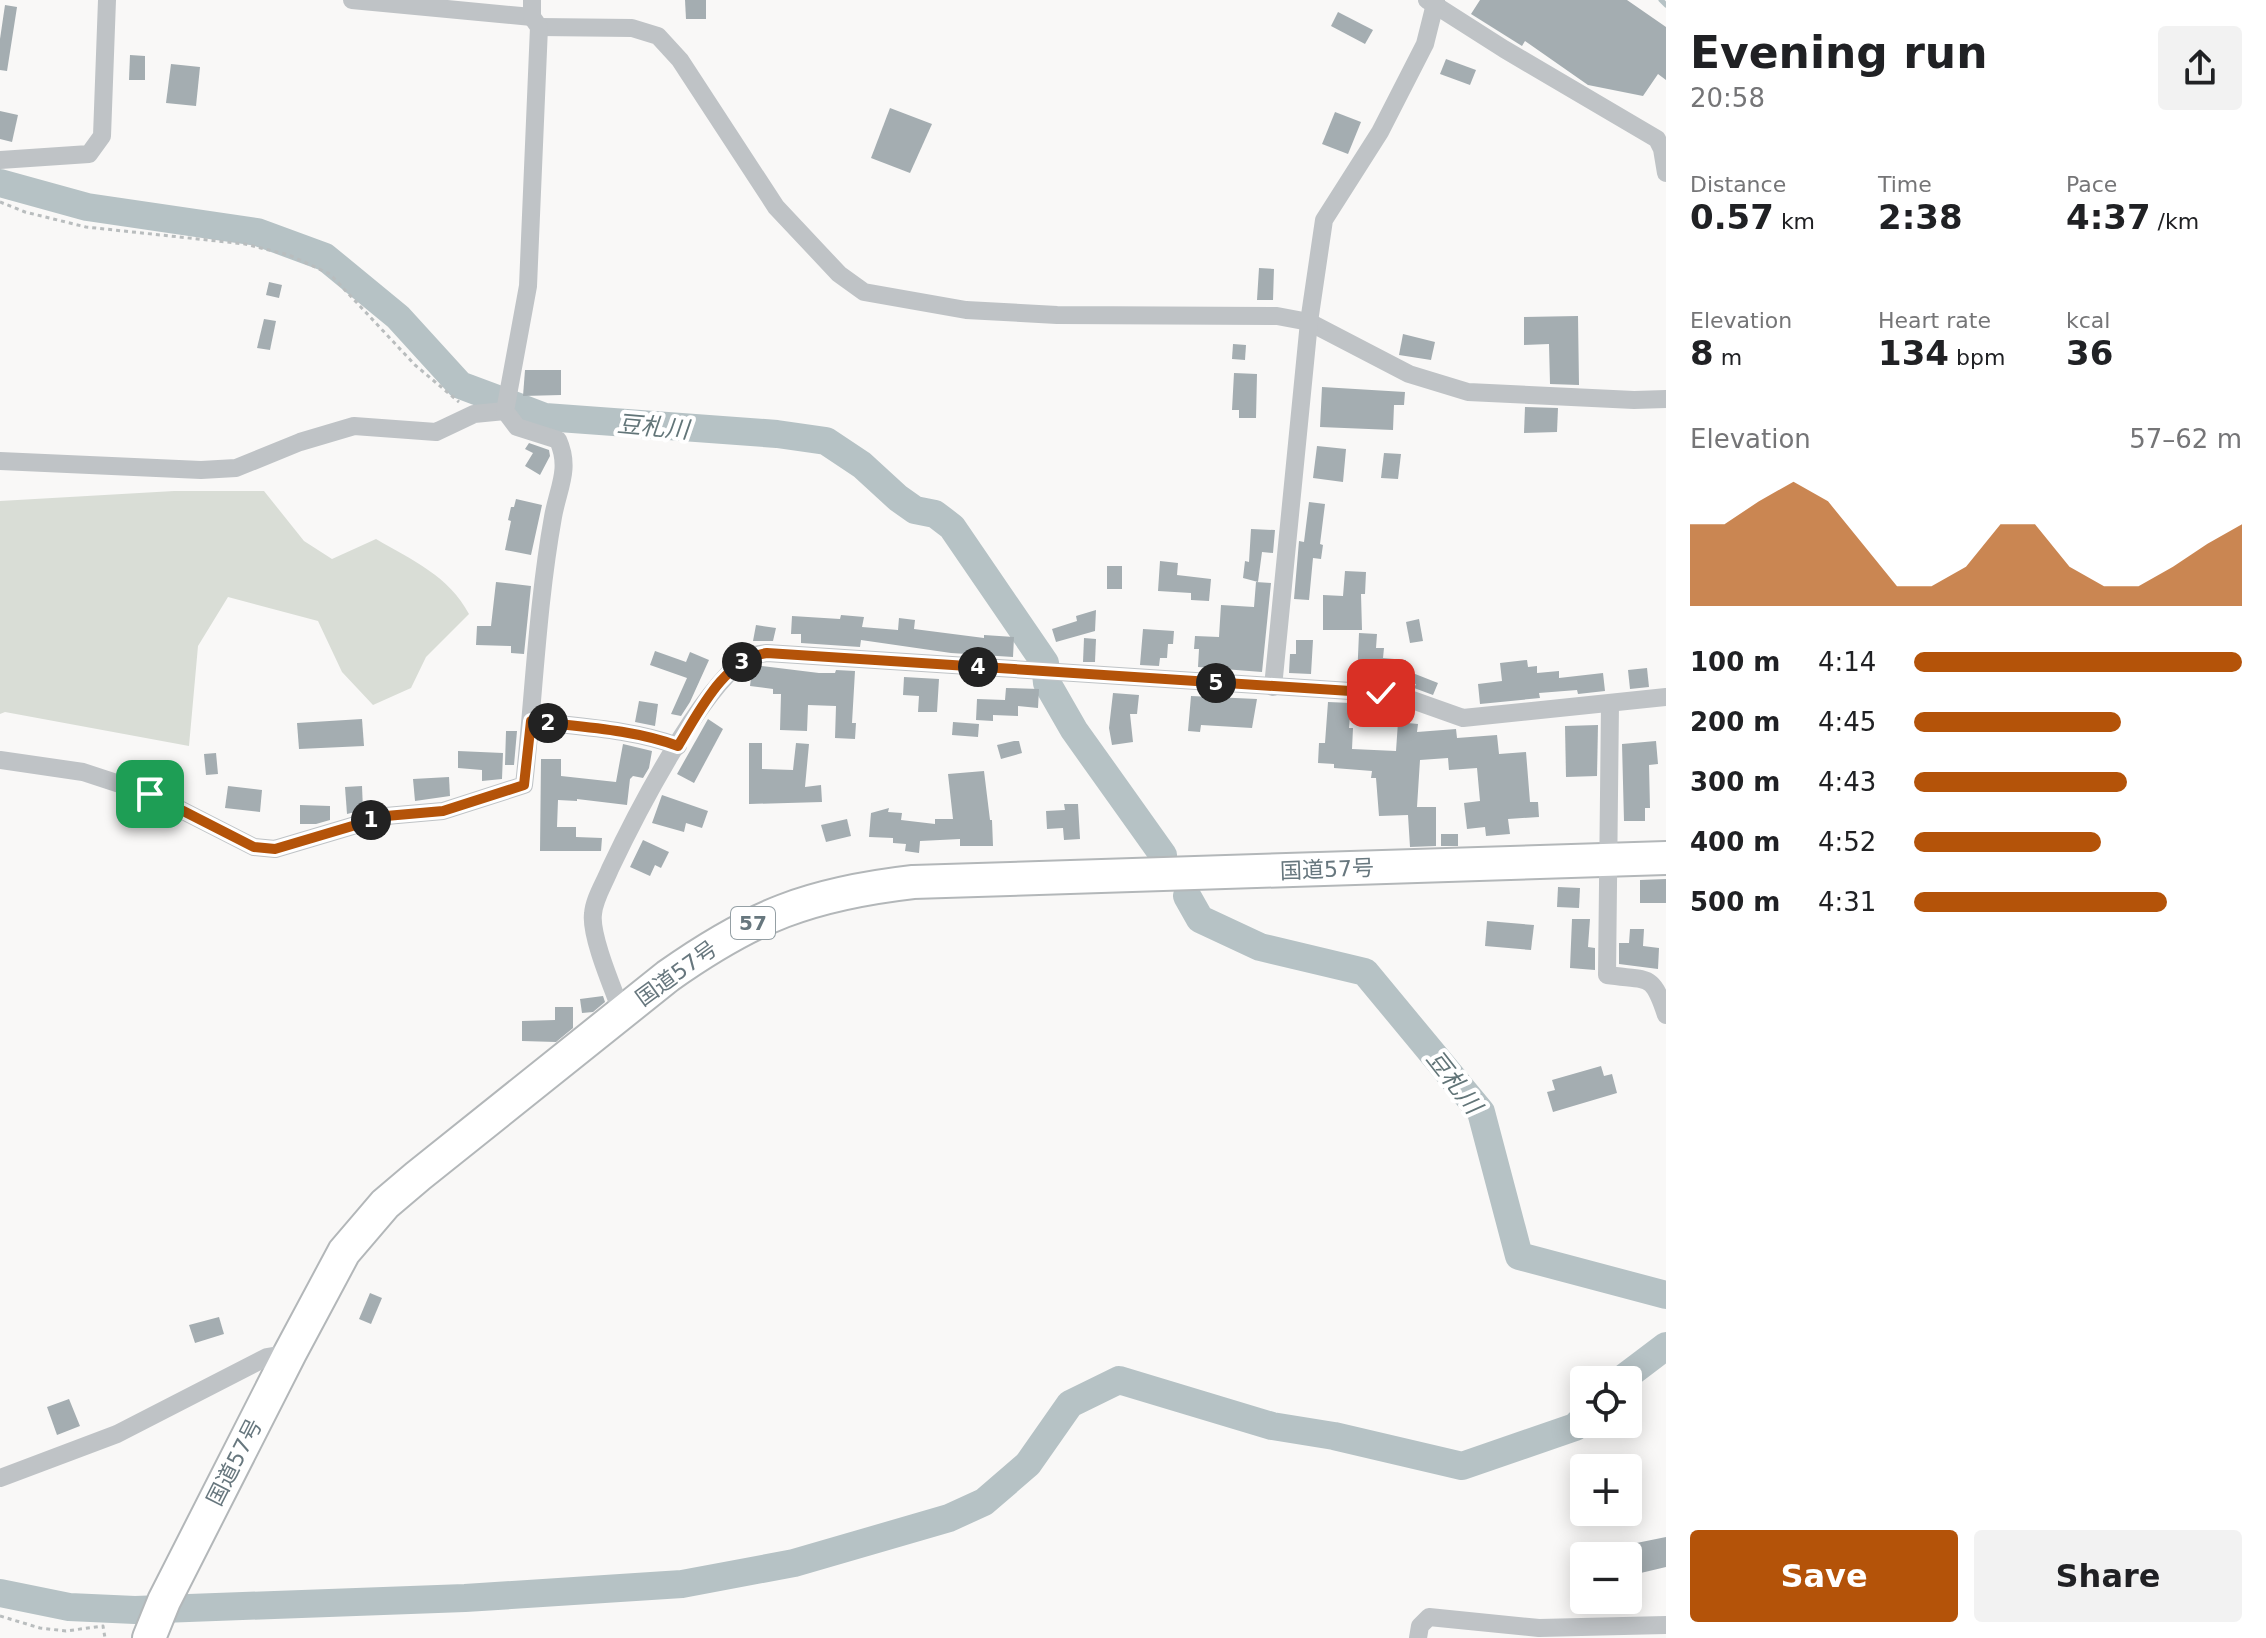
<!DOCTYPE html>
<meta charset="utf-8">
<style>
:root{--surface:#fff;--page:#f2f2f2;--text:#202124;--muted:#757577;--accent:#b45309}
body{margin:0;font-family:"DejaVu Sans","Noto Sans JP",sans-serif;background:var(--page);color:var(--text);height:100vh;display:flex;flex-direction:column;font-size:30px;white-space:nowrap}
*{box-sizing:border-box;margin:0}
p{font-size:26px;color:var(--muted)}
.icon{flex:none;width:44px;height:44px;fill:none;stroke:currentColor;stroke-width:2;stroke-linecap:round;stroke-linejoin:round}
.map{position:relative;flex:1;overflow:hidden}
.drawer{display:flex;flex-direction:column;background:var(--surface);width:600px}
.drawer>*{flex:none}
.controls{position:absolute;left:1570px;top:1366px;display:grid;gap:16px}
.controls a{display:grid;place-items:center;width:72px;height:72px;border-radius:8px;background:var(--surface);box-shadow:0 4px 20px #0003;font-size:40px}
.pin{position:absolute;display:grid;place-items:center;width:68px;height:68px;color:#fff;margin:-34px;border-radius:16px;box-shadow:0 4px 12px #0006}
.km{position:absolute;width:40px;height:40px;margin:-20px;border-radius:50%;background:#222;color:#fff;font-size:22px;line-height:40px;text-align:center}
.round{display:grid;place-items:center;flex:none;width:84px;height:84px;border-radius:8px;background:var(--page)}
.headline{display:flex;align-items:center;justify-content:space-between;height:136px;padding:0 24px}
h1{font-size:44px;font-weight:600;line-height:60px}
.stats{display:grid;grid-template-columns:repeat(3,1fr);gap:12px;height:136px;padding:8px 24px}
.stats div{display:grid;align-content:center}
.stats b{font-size:34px;font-weight:600}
.stats small{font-size:22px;font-weight:400}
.stats p{font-size:22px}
.chart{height:224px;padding:16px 24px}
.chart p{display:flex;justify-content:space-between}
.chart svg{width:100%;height:144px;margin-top:8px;fill:var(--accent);opacity:.7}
.button{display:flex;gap:16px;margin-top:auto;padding:16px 24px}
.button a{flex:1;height:92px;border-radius:8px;background:var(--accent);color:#fff;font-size:32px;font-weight:600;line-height:92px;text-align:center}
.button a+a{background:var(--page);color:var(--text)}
ul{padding:0 24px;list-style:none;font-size:26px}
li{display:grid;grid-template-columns:128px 96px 1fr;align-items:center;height:60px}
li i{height:20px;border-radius:10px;background:var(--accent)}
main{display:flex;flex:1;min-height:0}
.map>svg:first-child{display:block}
.green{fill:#d9ddd6}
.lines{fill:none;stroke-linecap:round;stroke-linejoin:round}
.stream{stroke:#b6c2c5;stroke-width:5}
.river{stroke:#b6c2c5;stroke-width:28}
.building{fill:#a4adb1}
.highway-casing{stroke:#b3b7b9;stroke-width:36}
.path{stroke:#b9bdbe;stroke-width:3;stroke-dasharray:4 4;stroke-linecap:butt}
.street{stroke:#bfc3c6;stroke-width:18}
.highway{stroke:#fff;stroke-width:32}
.route-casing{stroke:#fff;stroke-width:16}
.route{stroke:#b45309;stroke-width:10}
.labels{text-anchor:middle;stroke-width:8;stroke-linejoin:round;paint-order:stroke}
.shield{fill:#fff;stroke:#95a0a5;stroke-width:2}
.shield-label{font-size:20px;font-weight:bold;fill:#67777e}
.street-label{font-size:22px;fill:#67777e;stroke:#fff}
.water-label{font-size:24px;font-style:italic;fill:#627578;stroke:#fff}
</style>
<main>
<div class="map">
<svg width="1666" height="1638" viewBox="0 0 1666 1638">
<rect width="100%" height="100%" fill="#f9f8f7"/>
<path class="green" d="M174,491h90l40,50 28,18 44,-20c36,21 73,37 93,75l-43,43 -15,31 -38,17 -31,-33 -24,-51 -90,-24 -30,49 -9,100 -184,-34 -5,2v-213z"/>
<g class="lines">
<path class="stream" d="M1661,0l5,5"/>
<g class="river">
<path d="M0,183l87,24 170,25 68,25 73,60 62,68 85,32 232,17 49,7 36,24 36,33 17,12 20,4 17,13 93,136 2,20 27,47 89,125"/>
<path d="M1187,896l13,23 60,28 105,25 116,140 38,144 147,39"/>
<path d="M1621,1380l45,-34"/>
<path d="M0,1593l69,14 66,3 330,-12 217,-14 112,-21 155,-45 35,-16 44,-38 42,-60 49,-24 153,46 62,10 128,30 113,-39 9,-9"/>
</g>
</g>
<g class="building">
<path d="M685,0h21v19h-20z"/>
<path d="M1480,0h147l39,27v53l-8,-6 -15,22 -55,-11 -63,-44 -3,5 -51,-32z"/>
<path d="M5,5l12,2 -10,64 -7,-1v-31z"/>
<path d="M1338,12l35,18 -8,14 -34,-18z"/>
<path d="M130,55l15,1v24h-16z"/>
<path d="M1446,59l30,11 -6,15 -30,-11z"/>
<path d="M171,64l29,3 -4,39 -30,-3z"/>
<path d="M890,108l42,16 -22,49 -39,-15z"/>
<path d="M0,111l18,4 -6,27 -12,-3z"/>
<path d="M1335,112l26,10 -13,32 -26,-10z"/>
<path d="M1259,268l15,1 -1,31h-16z"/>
<path d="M269,282l13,3 -3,13 -13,-3z"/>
<path d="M1578,316l1,69 -29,-1 -1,-40 -25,1v-28z"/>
<path d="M264,319l12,2 -6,29 -13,-2z"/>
<path d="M1403,334l32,8 -4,18 -32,-5z"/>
<path d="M1233,344l13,1 -1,15 -13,-1z"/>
<path d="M525,370h36v25l-38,1z"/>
<path d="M1234,373l23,1 -1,44h-17v-8h-7z"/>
<path d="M1322,387l83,5 -1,13h-10l-1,25 -73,-3z"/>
<path d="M1525,407l33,1 -1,24 -33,1z"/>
<path d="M529,443l20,7 1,6 -10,19 -15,-9 8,-13 -8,-4z"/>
<path d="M1317,446l29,3 -3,33 -30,-4z"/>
<path d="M1384,453l17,1 -3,25 -17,-1z"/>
<path d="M516,499l26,6 -11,50 -26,-5 6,-29 -3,-1 3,-13h3z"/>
<path d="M1309,502l16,2 -5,40 3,1 -2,14 -8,-1 -4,42 -15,-1 5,-58 5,1z"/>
<path d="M1251,529l24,1 -2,23 -11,-1 -4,30 -15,-4 2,-17 4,1z"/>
<path d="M1160,561l18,2 -1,12 34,4 -2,22 -18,-1v-7l-33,-2z"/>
<rect x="1107" y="566" width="15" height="23"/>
<path d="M1345,571l21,1 -1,22h-4l1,36h-39v-35l20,1z"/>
<path d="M496,582l35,4 -7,68 -13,-1v-7l-35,-1 1,-19h14z"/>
<path d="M1256,582l15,1 -9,89 -64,-5 1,-18h-5l1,-13 24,1 2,-32 33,2z"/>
<path d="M1096,610l-1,21 -39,11 -4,-13 25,-8 -1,-5z"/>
<path d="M841,615l23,2 -2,10 36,3 1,-12 16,2 -1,9 70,9v-3l30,2 -1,20 -62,-4 -90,-13 -1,7 -59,-4v-9h-10l1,-18 48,3z"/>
<path d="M1419,619l4,22 -13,2 -4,-21z"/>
<path d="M756,625l20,3 -3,13h-20z"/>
<path d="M1143,629l31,2 -1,13h-5l-1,14h-7l-1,8 -19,-1z"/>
<path d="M1359,633l18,1 -1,14h8l-1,10 23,2 -1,10 33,13 -5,12 -19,-7 2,-4 -59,-5z"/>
<path d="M1084,638l12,1 -1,23h-12z"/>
<path d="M1296,640h17l-2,34 -22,-1 1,-19h6z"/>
<path d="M655,651l31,11 4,-10 19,8 -19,42 -9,14 -10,-2 16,-36 -37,-13z"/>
<path d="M1527,660l1,7 9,-1v7l22,-2v7l44,-5 2,18 -27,3 -1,-4 -38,3 1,5 -60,6 -2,-20 24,-3 -2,-18z"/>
<path d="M761,666l58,7h16l1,-3 19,1 -3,52h4l-1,16 -20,-1 1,-32 -28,-1 -1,26 -27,-1 1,-36h-8v-5l-23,-3 2,-17z"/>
<path d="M1647,668l2,19 -19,2 -2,-19z"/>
<path d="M904,677l35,2 -2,33h-19l1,-16 -16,-1z"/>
<path d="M1006,688l33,1 -1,19 -20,-2v10l-25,-1v6l-17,-1 1,-21 28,1z"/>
<path d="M1113,693l26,2 -2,19h-7l3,28 -21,3 -3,-17z"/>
<path d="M1191,696l66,3 -5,29 -51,-3 -1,7 -12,-1z"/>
<path d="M639,701l19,3 -3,22 -20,-4z"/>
<path d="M1328,702l23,1 -2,25h4l-1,21 44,2 2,-29 20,2 -1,8 39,-3 1,9 40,-3 2,19 27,-2 4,50h8l1,15 -31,2 2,15 -24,2 -1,-9 -18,2 -3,-26 16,-2 -3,-33 -28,2 -1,-12 -28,2 -3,47h19v39l-26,1 -2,-32 -29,1 -3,-38h-5l1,-7 -38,-3v-4l-16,-1 1,-20h6z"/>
<path d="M362,719l2,27 -65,3 -2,-26z"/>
<path d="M708,719l15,10 -29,54 -17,-9z"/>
<path d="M953,722l26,2 -1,13 -26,-2z"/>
<path d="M1598,725l-1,51 -31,1 -1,-51z"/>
<path d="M506,731h11l-3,34h-9z"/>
<path d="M1014,741h5l3,12 -21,6 -4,-14z"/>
<path d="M1656,741l2,23 -9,1 1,43h-5v13h-21l-2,-77z"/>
<path d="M749,743h13v26l31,1 3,-27 13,1 -4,43 16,-2 1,17 -73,2z"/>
<path d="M623,744l29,7 -3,17 -6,10 -10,-2 -3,3 -3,26 -50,-6v2l-19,-1 -1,27h19v10l26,1 -1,13h-61l1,-92h20v17l55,6z"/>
<path d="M458,751l45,2 -1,26 -20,2v-11l-24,-2z"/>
<path d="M216,753l2,21 -12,1 -2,-21z"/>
<path d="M984,771l6,49h2l1,26h-33v-7l-40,2 -1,12 -14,-2 1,-7 -13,-1v-5l-24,-1 2,-24 18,-5 -1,4 14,1 -1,7 34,4v-5h18l-5,-45z"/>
<path d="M449,777l1,19 -35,5 -2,-22z"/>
<path d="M228,786l34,4 -2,22 -35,-4z"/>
<path d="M362,786l1,24 -16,4 -2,-27z"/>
<path d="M662,795l46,16 -6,17 -16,-5 -2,9 -32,-9z"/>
<path d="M1064,804h14l2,35 -16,1 -1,-12 -16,1 -1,-18 19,-1z"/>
<path d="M300,805l30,1v14l-14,4h-16z"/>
<path d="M847,819l4,17 -25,6 -5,-17z"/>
<rect x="1441" y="834" width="17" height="12"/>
<path d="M643,840l26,12 -8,16 -6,-3 -5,11 -20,-9z"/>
<path d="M1666,879v24h-26v-23z"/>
<path d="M1558,887l22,1 -1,20 -22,-1z"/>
<path d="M1572,919h18l-2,28 7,1v22l-25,-2z"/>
<path d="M1487,921l47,4 -3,25 -46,-4z"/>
<path d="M1630,929h14l-1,17 16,2 -1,21 -39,-5v-21h10z"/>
<path d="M603,996l2,6 -12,10 -11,1 -2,-14z"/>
<path d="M555,1007h18v21l-17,14 -34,-1v-20l33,-1z"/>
<path d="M1601,1066l3,10 8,-2 5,19 -64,19 -6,-20 8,-2 -3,-10z"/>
<path d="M370,1293l12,5 -11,26 -12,-5z"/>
<path d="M219,1317l5,17 -29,9 -6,-18z"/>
<path d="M69,1399l11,27 -23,9 -10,-28z"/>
<path d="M1666,1537v30l-38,9v-20h-26v-6z"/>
</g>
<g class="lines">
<defs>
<path id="highway" d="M149,1638l15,-37 126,-248 54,-101 41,-48 33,-28 250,-200c85,-60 141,-82 245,-94l753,-24"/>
</defs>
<use href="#highway" class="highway-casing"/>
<g class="path">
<path d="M0,202l25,10 61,15 159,17 44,11 41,19 85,91 44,37"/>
<path d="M0,1616l40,12 26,3 37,-5 2,12"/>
</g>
<g class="street">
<path d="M352,0l180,17"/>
<path d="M1427,0l77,49 153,90 5,10 4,24"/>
<path d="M539,27l93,1 26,8 22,24 96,147 63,67 25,18 102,18 91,5 220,1 32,6 100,52 59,18 166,8 32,-1"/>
<path d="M0,160l89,-6 13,-18 5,-136"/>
<path d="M0,461l201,9 35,-2 64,-26 54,-16 82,6 38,-18 31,-3"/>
<path d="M1273,687l36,-365 15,-102 56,-88 45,-88 11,-44"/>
<path d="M1610,704l-3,271c42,6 45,-3 59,40"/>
<path d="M531,721c49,6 101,8 147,25"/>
<path d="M0,760l83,12 67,22 104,53 21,2 111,-33 57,-5 81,-26c10,-89 13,-179 29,-268 5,-29 18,-48 5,-77l-41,-13 -12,-16 23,-125 11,-259 -7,-10v-17"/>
<path d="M622,1013c-8,-22 -32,-77 -29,-99 1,-15 11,-30 17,-45 25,-53 88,-176 134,-209 7,-5 15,-6 23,-7l614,40 20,3 62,22 203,-21"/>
<path d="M0,1478l117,-44 150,-77 23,-4"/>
<path d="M1418,1638l2,-12 9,-9 110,11 127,-3"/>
</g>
<use href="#highway" class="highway"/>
</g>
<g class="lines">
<defs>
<path id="route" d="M150,794l104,53 21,2 111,-33 57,-5 81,-26 7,-64c49,6 101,8 147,25 21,-34 46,-87 89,-93l614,40"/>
</defs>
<use href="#route" class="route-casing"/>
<use href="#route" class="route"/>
</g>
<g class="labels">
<rect class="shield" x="731" y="907" width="44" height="32" rx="6"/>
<g class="shield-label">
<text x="753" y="930">57</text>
</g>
<g class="street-label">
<text transform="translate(1327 869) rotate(-2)" y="8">国道57号</text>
<text transform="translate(676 973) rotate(-36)" y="8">国道57号</text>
<text transform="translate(234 1462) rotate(-63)" y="8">国道57号</text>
</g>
<g class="water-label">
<text transform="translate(653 427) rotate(5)" y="8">豆札川</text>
<text transform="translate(1454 1082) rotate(52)" y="8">豆札川</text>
</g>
</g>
</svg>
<div class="controls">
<a><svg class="icon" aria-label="locate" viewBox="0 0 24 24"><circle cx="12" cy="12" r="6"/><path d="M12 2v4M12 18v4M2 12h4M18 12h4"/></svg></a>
<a>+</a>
<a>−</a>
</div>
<div class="pin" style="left:150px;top:794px;background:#1e9e55"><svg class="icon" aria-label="arrive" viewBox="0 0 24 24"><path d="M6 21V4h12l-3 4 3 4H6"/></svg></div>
<div class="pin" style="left:1381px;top:693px;background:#d93025"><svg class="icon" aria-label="check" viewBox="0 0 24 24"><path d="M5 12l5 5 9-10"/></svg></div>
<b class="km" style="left:371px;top:820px">1</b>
<b class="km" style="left:548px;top:723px">2</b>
<b class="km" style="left:742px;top:662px">3</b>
<b class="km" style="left:978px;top:667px">4</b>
<b class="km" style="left:1216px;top:683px">5</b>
</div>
<section class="drawer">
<div class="headline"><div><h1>Evening run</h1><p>20:58</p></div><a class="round"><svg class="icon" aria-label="share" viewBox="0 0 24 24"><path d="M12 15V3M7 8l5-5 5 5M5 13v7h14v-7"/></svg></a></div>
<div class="stats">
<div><p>Distance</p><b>0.57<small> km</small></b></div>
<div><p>Time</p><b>2:38</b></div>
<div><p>Pace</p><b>4:37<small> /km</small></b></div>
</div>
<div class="stats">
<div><p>Elevation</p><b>8<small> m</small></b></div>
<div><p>Heart rate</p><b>134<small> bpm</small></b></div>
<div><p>kcal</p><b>36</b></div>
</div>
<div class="chart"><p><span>Elevation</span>57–62 m</p>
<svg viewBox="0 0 160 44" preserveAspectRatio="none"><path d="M0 44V19L10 19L20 12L30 6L40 12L50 25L60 38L70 38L80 32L90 19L100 19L110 32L120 38L130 38L140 32L150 25L160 19V44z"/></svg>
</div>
<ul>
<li><b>100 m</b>4:14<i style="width:100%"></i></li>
<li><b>200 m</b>4:45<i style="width:63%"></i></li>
<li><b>300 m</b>4:43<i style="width:65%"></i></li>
<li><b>400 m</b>4:52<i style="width:57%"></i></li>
<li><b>500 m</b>4:31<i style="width:77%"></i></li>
</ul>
<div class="button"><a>Save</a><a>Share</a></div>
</section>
</main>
